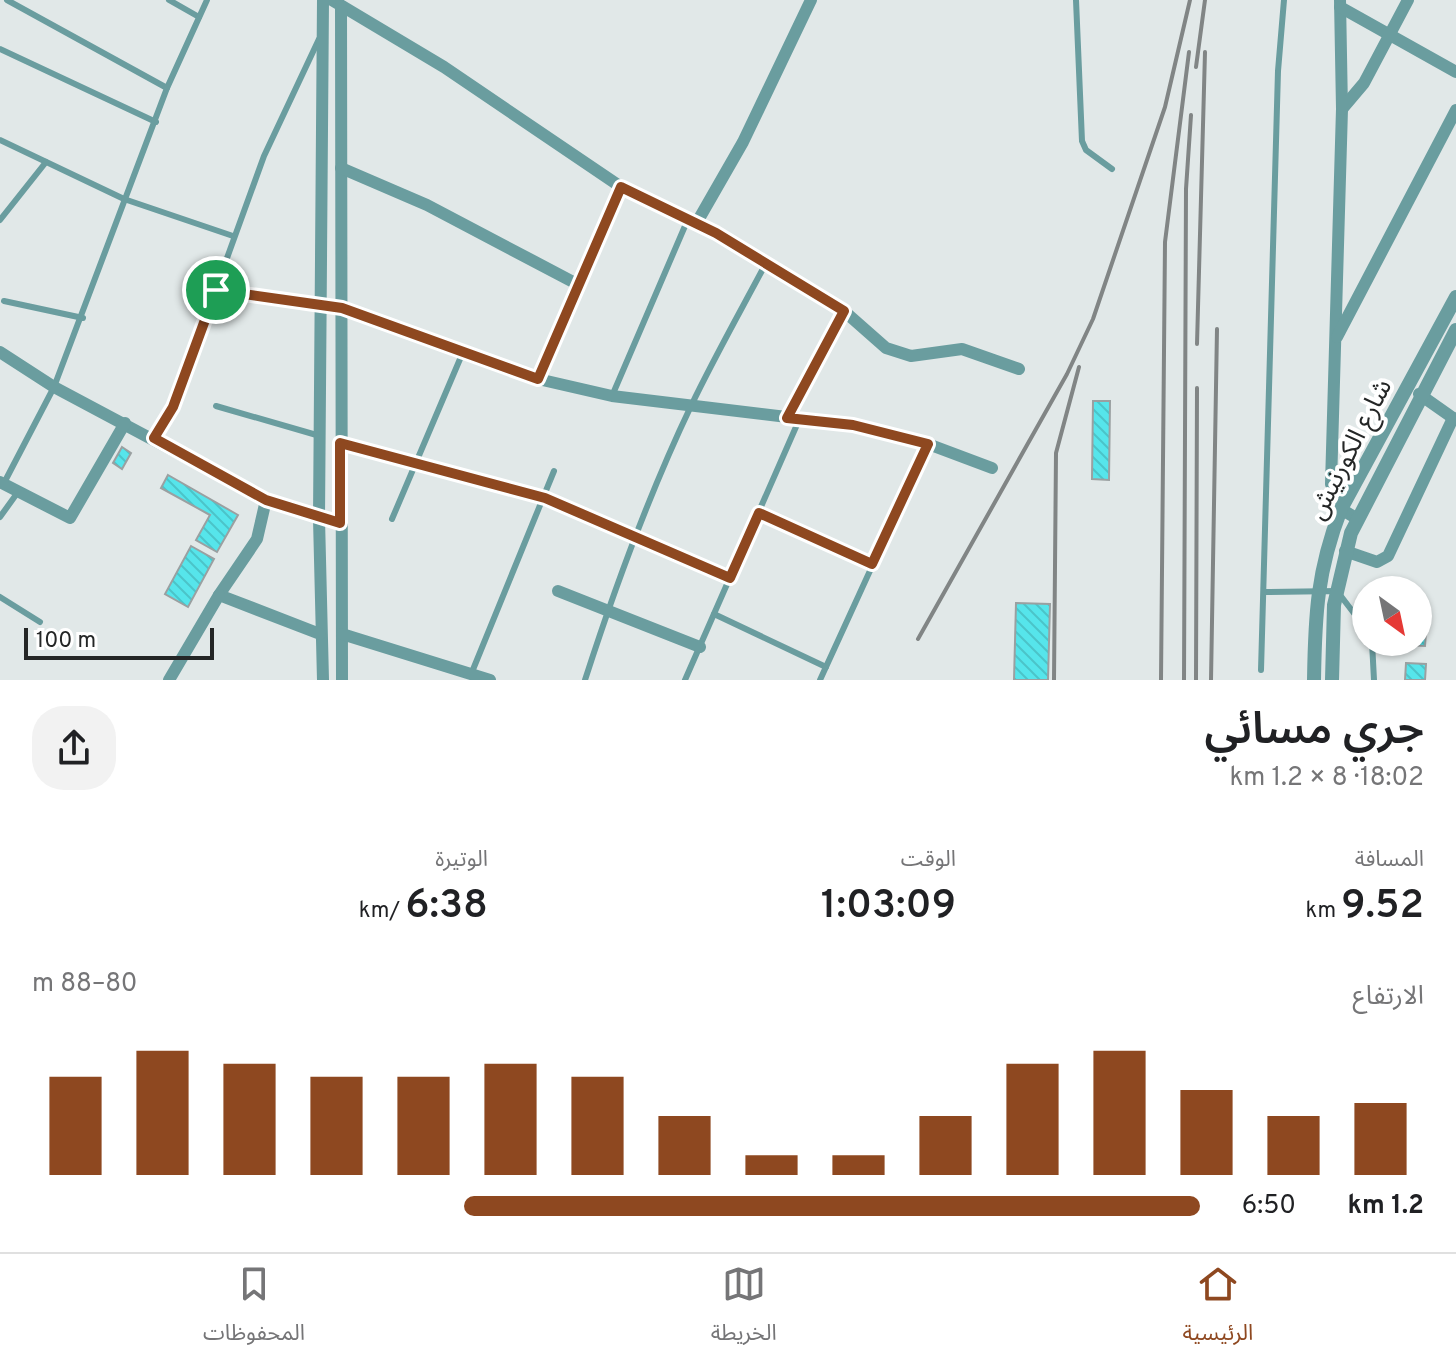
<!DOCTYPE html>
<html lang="ar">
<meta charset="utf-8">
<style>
:root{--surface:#fff;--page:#f2f2f2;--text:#202124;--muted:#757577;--line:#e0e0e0;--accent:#8e4820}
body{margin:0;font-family:Overpass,"Noto Sans Arabic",sans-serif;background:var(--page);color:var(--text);direction:rtl;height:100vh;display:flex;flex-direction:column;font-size:30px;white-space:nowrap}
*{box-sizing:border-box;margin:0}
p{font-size:26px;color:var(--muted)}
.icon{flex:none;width:44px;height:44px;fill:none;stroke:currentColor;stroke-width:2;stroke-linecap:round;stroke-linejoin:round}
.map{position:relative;height:680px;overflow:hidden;direction:ltr}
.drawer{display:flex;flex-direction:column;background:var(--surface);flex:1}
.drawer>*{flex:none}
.needle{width:52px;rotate:147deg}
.fabs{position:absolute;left:1352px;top:576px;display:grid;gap:16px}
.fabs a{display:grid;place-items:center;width:80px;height:80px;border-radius:50%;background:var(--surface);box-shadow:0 2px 6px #0004;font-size:40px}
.scale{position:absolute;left:24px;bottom:20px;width:190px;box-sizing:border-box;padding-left:8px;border:4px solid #242626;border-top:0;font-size:22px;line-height:28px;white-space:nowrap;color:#242626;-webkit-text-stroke:6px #fff;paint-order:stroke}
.pin{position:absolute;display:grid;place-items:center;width:68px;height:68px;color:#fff;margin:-34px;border:4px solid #fff;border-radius:50%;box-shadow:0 2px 8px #0007}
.round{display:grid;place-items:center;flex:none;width:84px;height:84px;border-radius:32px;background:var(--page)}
.head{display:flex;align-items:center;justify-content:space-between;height:136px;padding:0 32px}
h1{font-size:44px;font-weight:600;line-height:60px}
.figures{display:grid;grid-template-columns:repeat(3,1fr);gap:12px;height:136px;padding:8px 32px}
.figures div{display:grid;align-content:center}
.figures b{font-size:40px;font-weight:600}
.figures small{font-size:22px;font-weight:400}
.figures p{font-size:22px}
.chart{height:224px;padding:16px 32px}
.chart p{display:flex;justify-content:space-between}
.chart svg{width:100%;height:144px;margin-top:8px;stroke:var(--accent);stroke-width:6}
ul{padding:0 32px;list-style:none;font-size:26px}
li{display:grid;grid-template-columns:128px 96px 1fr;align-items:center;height:60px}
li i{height:20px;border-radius:10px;background:var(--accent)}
.dock{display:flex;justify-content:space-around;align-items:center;height:112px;border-top:2px solid var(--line);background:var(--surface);font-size:22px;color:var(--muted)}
.dock a{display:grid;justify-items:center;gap:4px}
.dock .current{color:var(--accent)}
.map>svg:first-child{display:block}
.building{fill:url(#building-back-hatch);stroke:#9aa0a1;stroke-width:2}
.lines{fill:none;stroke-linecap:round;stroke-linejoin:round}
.service{stroke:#6a9d9f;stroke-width:6}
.minor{stroke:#6a9d9f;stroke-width:12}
.tertiary{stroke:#6a9d9f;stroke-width:14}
.rail{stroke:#818585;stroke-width:4}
.route-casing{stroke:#fff;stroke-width:16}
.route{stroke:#8e4820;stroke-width:10}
.labels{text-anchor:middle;stroke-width:8;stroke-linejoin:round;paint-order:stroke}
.street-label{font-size:26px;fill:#242626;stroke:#fff}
</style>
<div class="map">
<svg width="1456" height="680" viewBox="0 0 1456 680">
<defs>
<pattern id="building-back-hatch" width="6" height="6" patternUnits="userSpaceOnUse" patternTransform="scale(2)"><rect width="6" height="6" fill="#56e5eb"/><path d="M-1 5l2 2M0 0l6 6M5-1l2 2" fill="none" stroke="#4bc4c9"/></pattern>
</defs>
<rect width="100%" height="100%" fill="#e1e8e8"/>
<g class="building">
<path d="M1093,401h17l-1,79 -17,-1z"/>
<path d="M122,447l9,6 -9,16 -9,-6z"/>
<path d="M168,475l70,40 -21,37 -21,-12 14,-25 -49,-27z"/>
<path d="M191,546l23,13 -26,48 -23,-13z"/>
<path d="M1016,603l34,1 -2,76h-34z"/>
<path d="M1418,619h9l-2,27 -19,-1v-3h12z"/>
<path d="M1406,663l20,1 -1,16h-20z"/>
</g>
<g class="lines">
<g class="service">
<path d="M7,0l160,88"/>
<path d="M169,0l30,17"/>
<path d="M1076,0l6,141 4,9 26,19"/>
<path d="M0,49l156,73"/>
<path d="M0,140l124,59 109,37"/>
<path d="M0,220l46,-58"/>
<path d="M4,301l79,17"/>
<path d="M538,379l82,-192"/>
<path d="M612,396l76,-177"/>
<path d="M216,406l104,30"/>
<path d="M788,417l56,-106"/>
<path d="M154,438l19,-31 91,-251 55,-117"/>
<path d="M340,443l205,55 185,80"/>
<path d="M4,483l50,-96 113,-299 40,-88"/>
<path d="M759,513l113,51"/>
<path d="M0,517l18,-25"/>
<path d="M392,519l71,-167"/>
<path d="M1264,592l73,-1 29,38"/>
<path d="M0,597l40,25"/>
<path d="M714,614l112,53"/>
<path d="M1372,642l2,38"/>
<path d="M1261,670l17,-599 6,-71"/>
<path d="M472,672l82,-201"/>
<path d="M585,680c30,-93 64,-186 106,-274 23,-48 49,-94 74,-141"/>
<path d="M685,680l114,-260"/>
<path d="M820,680l108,-236"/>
</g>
<g class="minor">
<path d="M323,0l-4,519 4,161"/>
<path d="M332,0l112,67 177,120 95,46 128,78 42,37 25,8 51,-7 57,20"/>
<path d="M1340,0l2,109 -11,375 10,25 15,9"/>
<path d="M341,6l1,674"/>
<path d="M1340,7l116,65"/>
<path d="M1342,109l22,-26 44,-83"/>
<path d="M341,168l86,37 150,79"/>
<path d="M696,224l47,-82 68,-142"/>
<path d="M216,290l126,18 196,71 74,17 241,29 75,19 64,24"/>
<path d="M1337,337l119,-227"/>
<path d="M0,352l54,35 212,113 74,23"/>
<path d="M1419,394l37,26"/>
<path d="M0,482l70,36 55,-95"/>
<path d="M266,500l-9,39 -38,56 101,39"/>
<path d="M1345,551l32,11 11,-6 65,-138"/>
<path d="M558,591l142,56"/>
<path d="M342,634l148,46"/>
<path d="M169,680l50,-85"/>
</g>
<g class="tertiary">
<path d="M1314,680c1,-65 3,-109 27,-171l115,-212"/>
<path d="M1332,680l2,-75 17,-72 105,-203"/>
</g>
<g class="rail">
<path d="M1196,67l9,-67"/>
<path d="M1197,344l8,-292"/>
<path d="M918,639l149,-265 26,-55 72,-212 25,-107"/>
<path d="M1054,680l2,-227 23,-86"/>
<path d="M1161,680l4,-438 24,-190"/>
<path d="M1184,680l2,-491 5,-74"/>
<path d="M1196,680l1,-292"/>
<path d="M1211,680l6,-351"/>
</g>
</g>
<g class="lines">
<defs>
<path id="route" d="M621,187l95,46 128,78 -57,107 66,7 75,19 -56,120 -113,-51 -29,65 -185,-80 -205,-55v80l-74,-23 -112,-62 19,-31 43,-117 126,18 196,71z"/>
</defs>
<use href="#route" class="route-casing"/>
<use href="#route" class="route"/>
</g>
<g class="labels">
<g class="street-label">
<text transform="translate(1349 449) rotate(-63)" y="9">شارع الكورنيش</text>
</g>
</g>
</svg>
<div class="fabs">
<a><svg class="needle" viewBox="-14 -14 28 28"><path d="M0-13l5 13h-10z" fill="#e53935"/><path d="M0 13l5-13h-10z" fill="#757577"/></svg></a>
</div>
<div class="scale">100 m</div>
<div class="pin" style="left:216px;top:290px;background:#1e9e55"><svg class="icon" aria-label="arrive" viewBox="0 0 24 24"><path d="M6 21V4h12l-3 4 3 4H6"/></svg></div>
</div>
<section class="drawer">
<div class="head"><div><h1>جري مسائي</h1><p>18:02 · 8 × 1.2 km</p></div><a class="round"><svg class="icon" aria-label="share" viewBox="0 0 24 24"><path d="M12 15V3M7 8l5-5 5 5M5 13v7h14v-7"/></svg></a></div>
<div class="figures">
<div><p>المسافة</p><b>9.52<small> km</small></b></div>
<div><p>الوقت</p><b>1:03:09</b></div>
<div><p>الوتيرة</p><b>6:38<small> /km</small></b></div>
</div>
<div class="chart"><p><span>الارتفاع</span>80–88 m</p>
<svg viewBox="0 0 160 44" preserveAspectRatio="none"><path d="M5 44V14M15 44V6M25 44V10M35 44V14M45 44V14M55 44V10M65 44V14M75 44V26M85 44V38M95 44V38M105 44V26M115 44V10M125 44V6M135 44V18M145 44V26M155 44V22"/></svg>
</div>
<ul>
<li><b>1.2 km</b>6:50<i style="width:63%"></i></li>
</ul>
</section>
<nav class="dock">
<a class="current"><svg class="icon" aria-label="home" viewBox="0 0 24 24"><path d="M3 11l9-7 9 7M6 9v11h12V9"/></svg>الرئيسية</a>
<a><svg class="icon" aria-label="map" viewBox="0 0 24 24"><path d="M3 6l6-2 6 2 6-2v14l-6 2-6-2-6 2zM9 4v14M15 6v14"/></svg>الخريطة</a>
<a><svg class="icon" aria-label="saved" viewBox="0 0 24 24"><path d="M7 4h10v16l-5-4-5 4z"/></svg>المحفوظات</a>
</nav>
